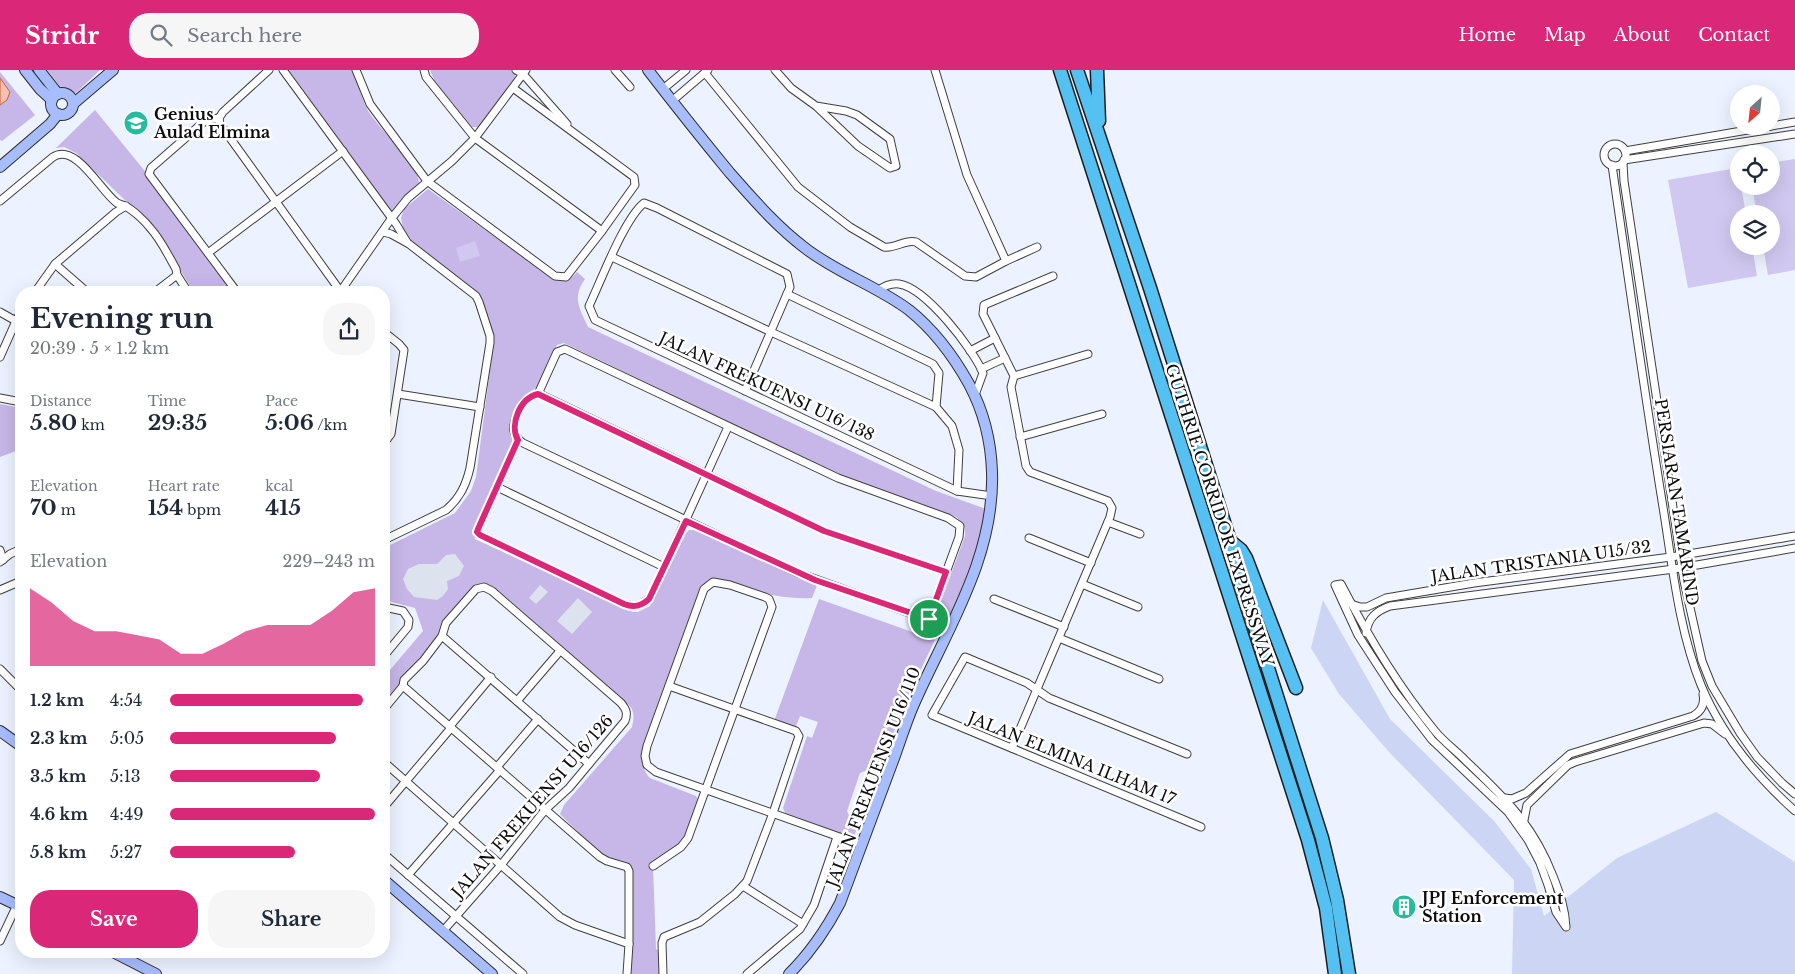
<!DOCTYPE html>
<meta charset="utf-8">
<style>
:root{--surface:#fff;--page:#f6f6f7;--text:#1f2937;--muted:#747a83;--accent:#db2777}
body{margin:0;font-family:"Libre Baskerville",serif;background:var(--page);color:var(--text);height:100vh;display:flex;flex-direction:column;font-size:19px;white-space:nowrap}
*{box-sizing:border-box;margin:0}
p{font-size:16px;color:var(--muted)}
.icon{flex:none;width:28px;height:28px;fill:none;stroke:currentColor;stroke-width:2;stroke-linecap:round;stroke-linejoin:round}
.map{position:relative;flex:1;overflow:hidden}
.sheet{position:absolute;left:15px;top:216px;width:375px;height:672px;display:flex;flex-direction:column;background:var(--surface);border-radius:20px;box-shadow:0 5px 20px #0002}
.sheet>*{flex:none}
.needle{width:32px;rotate:207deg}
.fabs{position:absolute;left:1730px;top:15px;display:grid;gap:10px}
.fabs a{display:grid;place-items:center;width:50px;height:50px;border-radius:50%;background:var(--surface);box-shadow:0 5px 20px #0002;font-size:25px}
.pin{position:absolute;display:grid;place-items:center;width:42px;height:42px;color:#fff;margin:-21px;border:2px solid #fff;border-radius:50%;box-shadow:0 1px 5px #0007}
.round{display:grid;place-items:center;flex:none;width:52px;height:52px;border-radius:20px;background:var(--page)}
.headline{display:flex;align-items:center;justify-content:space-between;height:85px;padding:0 15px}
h1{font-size:28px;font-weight:700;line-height:38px}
.figures{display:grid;grid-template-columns:repeat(3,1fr);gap:8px;height:85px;padding:5px 15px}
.figures div{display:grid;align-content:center}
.figures b{font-size:21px;font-weight:700}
.figures small{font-size:14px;font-weight:400}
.figures p{font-size:14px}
.chart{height:140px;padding:10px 15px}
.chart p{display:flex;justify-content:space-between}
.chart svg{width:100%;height:90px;margin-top:5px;fill:var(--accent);opacity:.7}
.button{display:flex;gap:10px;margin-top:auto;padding:10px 15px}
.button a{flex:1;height:58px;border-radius:20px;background:var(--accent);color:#fff;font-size:20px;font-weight:700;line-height:58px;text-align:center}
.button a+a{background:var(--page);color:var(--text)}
ul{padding:0 15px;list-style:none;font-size:16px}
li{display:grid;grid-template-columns:80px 60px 1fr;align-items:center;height:38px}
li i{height:12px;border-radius:6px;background:var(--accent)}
header{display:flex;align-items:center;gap:30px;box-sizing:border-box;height:70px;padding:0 25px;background:var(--accent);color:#fff}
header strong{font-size:24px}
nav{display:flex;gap:28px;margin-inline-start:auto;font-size:18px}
.search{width:350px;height:45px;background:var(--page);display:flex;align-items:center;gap:12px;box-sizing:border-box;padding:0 18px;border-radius:20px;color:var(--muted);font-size:19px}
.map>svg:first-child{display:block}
.farmland{fill:#ccd5f4}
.green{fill:#c7b6e8}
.pitch{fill:#d0c8f0}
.plaza{fill:#dce3ee}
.water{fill:#f6c1b1;stroke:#cc5f38}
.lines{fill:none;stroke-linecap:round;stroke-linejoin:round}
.street-casing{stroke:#3f3f3f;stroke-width:9}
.secondary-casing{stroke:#2e2e2e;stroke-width:12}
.highway-casing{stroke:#1d1d1d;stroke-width:15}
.street{stroke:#fff;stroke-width:7}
.secondary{stroke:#a7bdfe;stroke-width:10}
.highway{stroke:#55c1f3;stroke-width:12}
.route-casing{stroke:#fff;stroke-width:10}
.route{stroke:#db2777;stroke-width:6}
.labels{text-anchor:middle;stroke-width:5;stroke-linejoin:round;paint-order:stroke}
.poi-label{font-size:16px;font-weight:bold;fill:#0c0c0c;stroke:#fff;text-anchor:start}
.street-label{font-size:16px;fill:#0c0c0c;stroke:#fff}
</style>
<header>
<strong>Stridr</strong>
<div class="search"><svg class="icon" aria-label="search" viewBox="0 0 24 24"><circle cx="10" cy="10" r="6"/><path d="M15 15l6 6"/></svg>Search here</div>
<nav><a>Home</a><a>Map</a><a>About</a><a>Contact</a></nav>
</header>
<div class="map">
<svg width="1795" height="904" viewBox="0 0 1795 904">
<rect width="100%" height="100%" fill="#ecf2ff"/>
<path class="farmland" d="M1323,530l67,119 104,102 37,48 13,47 73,-58 99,-46 79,50v112h-283l2,-94 -125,-128 -50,-58 -28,-46z"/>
<g class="green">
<path d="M47,0h53l-24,23 -14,-4z"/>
<path d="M288,0h66c4,15 8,31 16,44 11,16 49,52 49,69l-16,15 -10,13h-4z"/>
<path d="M430,0h81l4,4v3l-35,50h-8l-37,-45z"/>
<path d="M0,2l35,43 -33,26 -2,-1z"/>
<path d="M95,40l49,60 89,122h-39l-41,-65 -77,-74 -12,-6 -8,1z"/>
<path d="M428,119l123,88c11,5 18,5 26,-5l8,7c-13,19 -6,28 3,48l348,164 50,18v4l-9,37 -26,67c-5,3 -11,4 -14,-1v-4l28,-76c1,-8 -2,-14 -9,-19l-107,-38 -24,-11 -261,-125 -7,2 -20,42 -14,10 -13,28v7l3,8 -1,6 -39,84 2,9 158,73h5l12,-6 36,-73 3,-3h7l121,55 -5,13c-32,2 -61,-8 -91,-17l-16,7 -62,170c0,8 1,14 7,20l46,18 3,4 -10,38 -36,28 3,83 3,2 2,23h-31l3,-55 -2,-55 -25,-7 -7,-4 -39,-39 4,-9 68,-78c2,-9 3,-15 -3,-22l-135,-118 -8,-2 -17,7 -24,26 -2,7 -1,11 -58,71v-30l39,-46 -8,-23 -31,-8v-52l71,-35 16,-22 5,-14 18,-137 -15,-46 -62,-46 -14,-20 -2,-10 3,-9z"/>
<path d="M0,334l21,4v41l-21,8z"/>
<path d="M819,529l116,41 -29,60 -24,64 -22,9 -13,38 9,20 -3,8 -67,-24 -3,-7 24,-72 5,2 6,-16 -18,-6 -6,15 -21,-7z"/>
</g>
<g class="pitch">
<path d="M1795,89v111l-27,5 -5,-29h8v-32h-14l-5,-28h19v-23z"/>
<path d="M1737,98l2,18h2l5,28h-7v32h13l5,30 -69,12 -20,-108z"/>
<path d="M475,171l5,15 -20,6 -4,-14z"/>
</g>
<g class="plaza">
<path d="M455,484l9,12 -5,10 -12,5 1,8 -5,7 -6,4 -23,-3 -7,-8 -4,-10 5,-10 11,-5h18l9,-9z"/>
<path d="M540,515l8,7 -12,12 -7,-6z"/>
<path d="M578,528l14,14 -20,22 -15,-13z"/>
</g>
<path class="water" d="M0,8l10,14 -3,8 -7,5z"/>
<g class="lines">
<defs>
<g id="street">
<path d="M269,0l-46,42 -4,6 1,6 121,168"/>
<path d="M283,0l113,154 11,18"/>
<path d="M356,0l14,34 57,77 128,95 11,1 36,-46 -127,-93 -49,-61 -2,-7"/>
<path d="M516,0l7,4 44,50"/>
<path d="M615,0l15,17"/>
<path d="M775,0l16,18 25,18 42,40 32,22 6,-2 -6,-27 -33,-24 -11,-4 -30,-5"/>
<path d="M935,0l32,105 39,86"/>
<path d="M705,3l93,114 52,40 34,20c11,2 21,-8 32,-5l49,34 11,1 30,-16 31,-14"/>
<path d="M513,18l121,89 1,8 -33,46"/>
<path d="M663,19l23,-19"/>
<path d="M672,31l36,-31"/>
<path d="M219,48l-13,2 -55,48 -2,6 88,118"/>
<path d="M1771,56l24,-4"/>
<circle cx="1615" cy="85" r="11"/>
<path d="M1625,81l146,-25"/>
<path d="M1624,90l171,-26"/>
<path d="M1623,93l1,18 60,400 18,80 10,25 28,47 17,24 25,26 13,11"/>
<path d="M1612,95c16,112 32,224 50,336 10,60 16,127 39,184 20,49 55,91 94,126"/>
<path d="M0,131l53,-44c23,-15 48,35 64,46 2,1 6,2 8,3 8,4 20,15 26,23 10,11 17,26 25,40l1,6 11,17"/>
<path d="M383,162l8,2 18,10 67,52 3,6 11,34v7l-20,125c-4,17 -10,30 -24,42l-62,30"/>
<path d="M208,183l135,-102"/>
<path d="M612,187l159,75 165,75"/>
<path d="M55,194l32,28"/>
<path d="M878,221c6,-5 12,-8 21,-7 27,4 74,65 84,89l-8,22"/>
<path d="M35,222l20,-28 61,-52 10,-6"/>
<path d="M155,222l22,-17"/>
<path d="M340,222l51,-73 17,-21 44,-37 23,-23 51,-68"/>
<path d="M787,224l146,70 6,9 -3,34 16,19 7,24 -2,41"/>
<path d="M0,242l16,9"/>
<path d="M384,262l15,12 5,6 -13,84 -7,9"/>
<path d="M970,281l25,-13"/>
<path d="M0,287l16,-36 5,-9"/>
<path d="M981,299l24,-11"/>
<path d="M1014,306l74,-22"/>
<path d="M745,321l45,-104 -3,-13 -130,-66 -13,-5c-20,16 -43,78 -55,103l6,14 362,171 35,5"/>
<path d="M398,324l82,13"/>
<path d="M538,324l19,-42 8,-3 273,129 110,40 12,8 -1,11 -30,82"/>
<path d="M0,328l21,4"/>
<path d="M384,350l3,19"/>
<path d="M1020,367l82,-23"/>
<path d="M518,370l-40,89v5l146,70c12,4 21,1 28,-10l76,-167"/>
<path d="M497,417l167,80"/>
<path d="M1108,452l32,12"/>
<path d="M1029,468l62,25"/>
<path d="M0,480l3,10"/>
<path d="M0,492l10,-8 11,-5"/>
<path d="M946,502l-122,-41 -282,-136c-16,-5 -30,24 -28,36 1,6 5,9 9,12l273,129 155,56"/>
<path d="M1082,514l56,23"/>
<path d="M1341,514c27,52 56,101 94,147 8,10 20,19 30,29 39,37 68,64 88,116 7,18 12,32 13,51l-10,-15 -8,-27 -8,-22 -12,-23 -20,-28 -76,-72 -37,-48 -37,-57 -23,-50z"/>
<path d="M0,520l21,-9"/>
<path d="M994,529l70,28"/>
<path d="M1351,534l9,3h7l19,-9 88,-15 197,-26 124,-21"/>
<path d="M384,537l19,4 6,9 -1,7 -24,29"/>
<path d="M1366,563c2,-15 10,-22 24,-27l284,-37 121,-21"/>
<path d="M442,566l147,128"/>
<path d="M1059,568l100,41"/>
<path d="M0,599l21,21"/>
<path d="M517,631l43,-50"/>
<path d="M384,639l19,-23"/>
<path d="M450,656l41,-49"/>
<path d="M1012,678l98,-231 2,-9 -4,-7 -78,-29 -4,-6 -15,-79 3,-11 -31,-62 1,-9 69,-29"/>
<path d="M1187,684l-138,-56 -22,-15 -62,-26 -33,58 269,112"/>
<path d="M384,692l176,155 15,8 54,19 -2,30"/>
<path d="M497,697l41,-48"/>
<path d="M1505,728l7,1 14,-6 44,-39 123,-38c9,-5 12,-12 10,-22"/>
<path d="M384,737l67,-79"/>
<path d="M1524,750l3,-15 41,-40 7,-3 129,-39 8,1 13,10"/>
<path d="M384,784l139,120"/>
<path d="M653,796l28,-19 7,-9 84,-231 -3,-8 -4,-2 -35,-12 -17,-3 -9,7 -57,157 -2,10 2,9 9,7 206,73"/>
<path d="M408,805l92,-105"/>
<path d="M743,816l60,38"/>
<path d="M443,861l58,-66 44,-55 24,-22 20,-24 36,-43c3,-8 1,-12 -4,-18l-129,-112 -8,-4 -8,2 -30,34 -4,13 -19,25 -19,19 -1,6c66,57 131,114 197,171l7,4 20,6 2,4v73"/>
<path d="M0,871l17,-36"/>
<path d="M663,904l-1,-31 2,-6 36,-15 35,-28 12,-13 26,-68 26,-77 -3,-5 -127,-45"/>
<path d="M747,904l53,-45 14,-24 23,-68"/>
</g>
<g id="secondary">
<path d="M25,0l15,19 12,11"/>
<path d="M39,0l19,24"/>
<path d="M648,0c27,35 54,69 82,103 25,28 45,52 75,75 32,25 72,38 104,62 25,20 45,47 60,74 15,28 22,56 23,88 3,85 -45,157 -78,232 -8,18 -14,38 -21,57 -18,47 -35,95 -53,142 -14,27 -29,49 -51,71"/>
<circle cx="62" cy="34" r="11"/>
<path d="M73,34l40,-34"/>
<path d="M0,97l50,-43 8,-10"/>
<path d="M0,661l21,15"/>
<path d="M384,810l108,94"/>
<path d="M0,827l21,10"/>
<path d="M113,882l43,22"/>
</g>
<g id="highway">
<path d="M1060,0l248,770 18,68 9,66"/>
<path d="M1077,0l73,218 80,253 3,17 89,280 15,62 12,74"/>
<path d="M1097,0l2,51"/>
<path d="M1230,471l11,9 5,8 50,130"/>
</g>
</defs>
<use href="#street" class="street-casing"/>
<use href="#secondary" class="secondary-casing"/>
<use href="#highway" class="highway-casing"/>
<use href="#street" class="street"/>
<use href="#secondary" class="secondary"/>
<use href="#highway" class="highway"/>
</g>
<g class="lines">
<defs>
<path id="route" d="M538,324l286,137 122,41 -17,47 -114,-39 -129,-59 -37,78c-8,7 -15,9 -25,5l-144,-69 -3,-3 1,-3 40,-89c-9,-15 2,-42 20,-46z"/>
</defs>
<use href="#route" class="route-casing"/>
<use href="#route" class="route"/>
</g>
<defs>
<symbol id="school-disc" viewBox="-11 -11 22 22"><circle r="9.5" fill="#25bb9f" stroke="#fff"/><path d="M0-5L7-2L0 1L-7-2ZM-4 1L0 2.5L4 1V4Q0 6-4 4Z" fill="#fff"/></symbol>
<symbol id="building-disc" viewBox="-11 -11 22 22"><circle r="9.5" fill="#25bb9f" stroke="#fff"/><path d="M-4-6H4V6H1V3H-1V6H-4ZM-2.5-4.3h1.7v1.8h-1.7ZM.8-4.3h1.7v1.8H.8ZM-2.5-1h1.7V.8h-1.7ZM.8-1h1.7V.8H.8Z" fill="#fff"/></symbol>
</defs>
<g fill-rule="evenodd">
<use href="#school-disc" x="122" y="39" width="28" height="28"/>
<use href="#building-disc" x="1390" y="823" width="28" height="28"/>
</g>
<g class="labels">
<g class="poi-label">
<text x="154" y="50">Genius<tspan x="154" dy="18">Aulad Elmina</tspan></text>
<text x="1422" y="834">JPJ Enforcement<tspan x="1422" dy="18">Station</tspan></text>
</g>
<g class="street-label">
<text transform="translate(767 316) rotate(25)" y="6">JALAN FREKUENSI U16/138</text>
<text transform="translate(1677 432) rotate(81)" y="6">PERSIARAN TAMARIND</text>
<text transform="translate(1220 445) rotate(72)" y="6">GUTHRIE CORRIDOR EXPRESSWAY</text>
<text transform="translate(1541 491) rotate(-8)" y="6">JALAN TRISTANIA U15/32</text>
<text transform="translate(1072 688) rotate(22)" y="6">JALAN ELMINA ILHAM 17</text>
<text transform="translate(873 707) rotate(-69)" y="6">JALAN FREKUENSI U16/110</text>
<text transform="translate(532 736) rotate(-49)" y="6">JALAN FREKUENSI U16/126</text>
</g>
</g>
</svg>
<div class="fabs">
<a><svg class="needle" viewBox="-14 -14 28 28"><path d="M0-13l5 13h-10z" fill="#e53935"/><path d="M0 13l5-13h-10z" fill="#747a83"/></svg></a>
<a><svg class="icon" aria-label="locate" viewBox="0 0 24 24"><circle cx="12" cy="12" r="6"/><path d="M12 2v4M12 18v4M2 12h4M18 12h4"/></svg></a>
<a><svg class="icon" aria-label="layers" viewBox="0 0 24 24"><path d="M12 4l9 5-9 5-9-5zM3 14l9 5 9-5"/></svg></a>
</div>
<div class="pin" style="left:929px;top:549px;background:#1e9e55"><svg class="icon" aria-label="arrive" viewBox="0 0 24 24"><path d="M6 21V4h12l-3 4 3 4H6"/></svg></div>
<section class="sheet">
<div class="headline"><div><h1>Evening run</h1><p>20:39 · 5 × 1.2 km</p></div><a class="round"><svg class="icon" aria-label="share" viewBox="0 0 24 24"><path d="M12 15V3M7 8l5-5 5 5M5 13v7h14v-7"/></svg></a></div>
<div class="figures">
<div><p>Distance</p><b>5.80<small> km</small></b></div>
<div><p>Time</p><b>29:35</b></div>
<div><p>Pace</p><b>5:06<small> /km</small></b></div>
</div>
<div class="figures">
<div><p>Elevation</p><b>70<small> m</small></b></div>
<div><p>Heart rate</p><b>154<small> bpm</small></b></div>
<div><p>kcal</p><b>415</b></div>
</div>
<div class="chart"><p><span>Elevation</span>229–243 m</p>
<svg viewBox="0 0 160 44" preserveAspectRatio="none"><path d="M0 44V6L10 13L20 22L30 27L40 27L50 29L60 31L70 38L80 38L90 33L100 27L110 24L120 24L130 24L140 17L150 8L160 6V44z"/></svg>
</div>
<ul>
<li><b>1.2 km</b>4:54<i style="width:94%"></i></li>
<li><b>2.3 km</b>5:05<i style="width:81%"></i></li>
<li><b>3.5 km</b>5:13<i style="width:73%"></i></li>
<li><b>4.6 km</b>4:49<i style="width:100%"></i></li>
<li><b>5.8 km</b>5:27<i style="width:61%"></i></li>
</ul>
<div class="button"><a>Save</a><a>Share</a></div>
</section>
</div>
